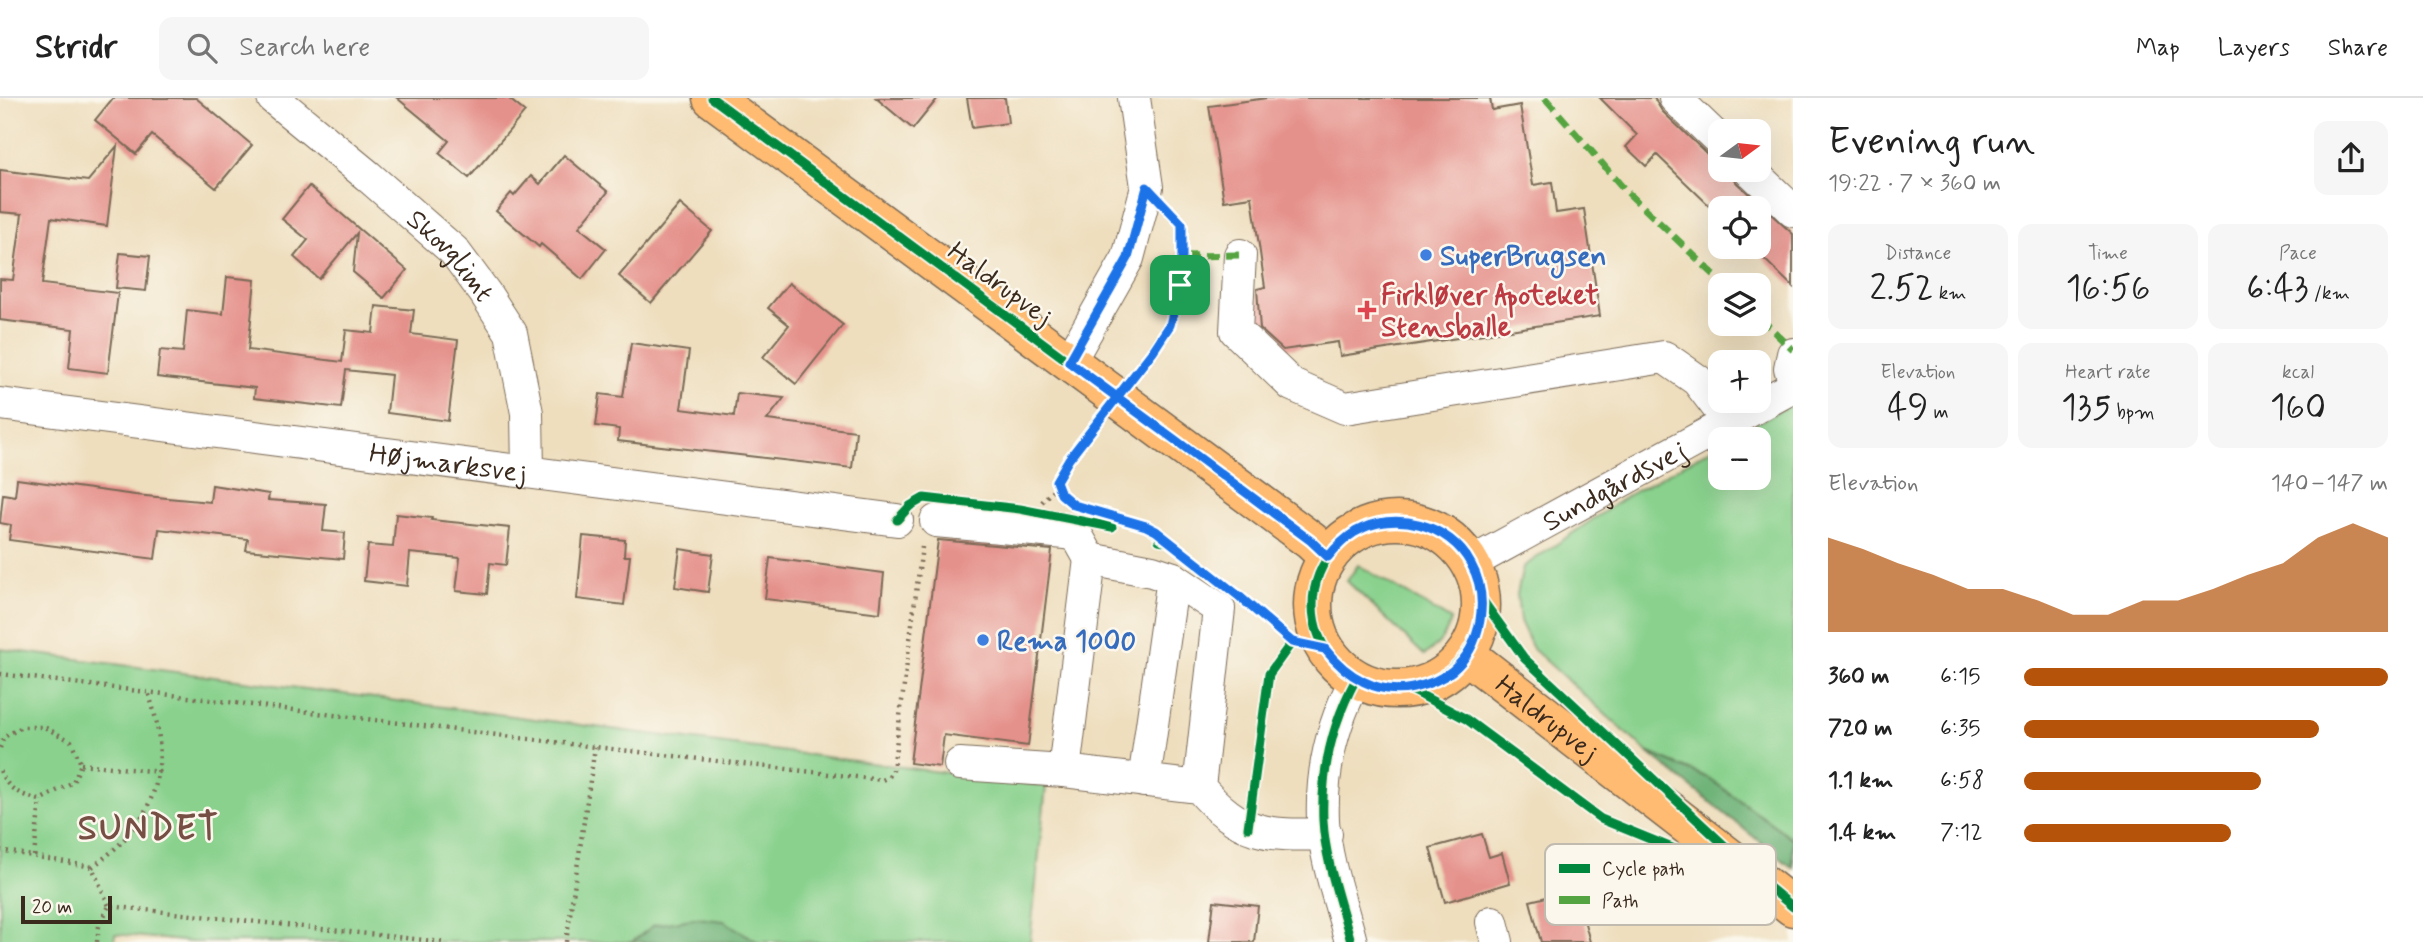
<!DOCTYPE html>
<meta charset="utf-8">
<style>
:root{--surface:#fff;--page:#f6f6f6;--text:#222;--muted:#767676;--line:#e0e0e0;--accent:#b45309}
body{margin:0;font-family:Mynerve,sans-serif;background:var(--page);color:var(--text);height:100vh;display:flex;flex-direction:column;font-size:26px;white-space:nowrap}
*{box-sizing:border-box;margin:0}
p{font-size:23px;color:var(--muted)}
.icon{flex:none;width:38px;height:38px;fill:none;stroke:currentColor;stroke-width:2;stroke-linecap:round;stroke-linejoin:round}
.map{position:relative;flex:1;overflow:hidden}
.panel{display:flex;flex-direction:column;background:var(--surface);width:630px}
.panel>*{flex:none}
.needle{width:46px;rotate:75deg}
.tools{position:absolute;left:1708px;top:21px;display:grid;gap:14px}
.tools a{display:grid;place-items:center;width:63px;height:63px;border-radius:14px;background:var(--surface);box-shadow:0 7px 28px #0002;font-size:35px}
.scale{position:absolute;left:21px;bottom:18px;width:91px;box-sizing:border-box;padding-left:7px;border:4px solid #3b2a1e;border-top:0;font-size:19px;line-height:24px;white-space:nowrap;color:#3b2a1e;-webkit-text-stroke:5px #fbf7ec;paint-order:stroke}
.pin{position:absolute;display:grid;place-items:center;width:60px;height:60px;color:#fff;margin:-30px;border-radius:14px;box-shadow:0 4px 10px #0006}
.round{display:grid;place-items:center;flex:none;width:74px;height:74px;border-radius:14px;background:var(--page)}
.headline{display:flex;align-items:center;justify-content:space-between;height:119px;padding:0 35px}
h1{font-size:38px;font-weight:600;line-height:52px}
.figures{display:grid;grid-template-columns:repeat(3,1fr);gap:10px;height:119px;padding:7px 35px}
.figures div{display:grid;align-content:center;border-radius:14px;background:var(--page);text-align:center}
.figures b{font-size:35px;font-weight:600}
.figures small{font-size:19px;font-weight:400}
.figures p{font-size:19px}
.chart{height:196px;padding:14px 35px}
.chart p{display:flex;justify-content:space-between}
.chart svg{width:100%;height:126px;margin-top:7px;fill:var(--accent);opacity:.7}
ul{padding:0 35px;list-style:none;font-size:23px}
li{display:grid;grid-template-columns:112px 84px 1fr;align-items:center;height:52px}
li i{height:18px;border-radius:9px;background:var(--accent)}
header{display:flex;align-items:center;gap:42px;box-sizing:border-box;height:98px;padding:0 35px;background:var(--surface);border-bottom:2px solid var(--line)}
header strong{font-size:33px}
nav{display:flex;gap:38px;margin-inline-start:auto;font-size:24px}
.search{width:490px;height:63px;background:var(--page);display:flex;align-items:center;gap:18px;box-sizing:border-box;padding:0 24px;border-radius:14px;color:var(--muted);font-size:26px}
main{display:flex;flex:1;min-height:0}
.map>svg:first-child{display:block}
.green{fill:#89d18d;stroke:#627e56;stroke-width:2}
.forest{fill:#6eb378;stroke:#546e4b;stroke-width:2}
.building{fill:#e5918b}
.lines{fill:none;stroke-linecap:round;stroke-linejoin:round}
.minor-casing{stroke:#7a6956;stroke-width:34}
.major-casing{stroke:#7a6956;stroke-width:41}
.path{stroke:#7a6956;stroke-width:4.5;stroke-dasharray:2 5;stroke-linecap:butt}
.minor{stroke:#fff;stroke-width:32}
.major{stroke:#febb71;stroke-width:38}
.quiet{stroke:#54a441;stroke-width:7;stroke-dasharray:14 7;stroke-linecap:butt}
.cycleway-casing{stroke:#fbf7ec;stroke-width:13}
.cycleway{stroke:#00873e;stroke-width:9}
.route-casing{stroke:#fff;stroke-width:14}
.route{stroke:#1a73e8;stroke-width:9}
.shop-dot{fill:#3f7fe0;stroke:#fbf7ec;stroke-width:2.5}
.health-dot{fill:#e0444e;stroke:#fbf7ec;stroke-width:2.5}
.labels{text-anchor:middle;stroke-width:5;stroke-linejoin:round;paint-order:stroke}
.shop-label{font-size:28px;font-weight:bold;fill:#366cbe;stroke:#fbf7ec;text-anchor:start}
.street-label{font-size:28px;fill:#3b2a1e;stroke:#fbf7ec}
.health-label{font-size:28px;font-weight:bold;fill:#be3a42;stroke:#fbf7ec;text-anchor:start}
.district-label{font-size:35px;font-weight:bold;letter-spacing:2px;fill:#764e44;stroke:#fbf7ec}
.key{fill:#fbf7ec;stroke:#c1baae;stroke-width:2}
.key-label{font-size:19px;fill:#3b2a1e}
</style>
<header>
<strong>Stridr</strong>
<div class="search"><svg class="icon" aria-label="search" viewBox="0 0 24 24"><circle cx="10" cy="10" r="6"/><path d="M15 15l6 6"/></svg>Search here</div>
<nav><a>Map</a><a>Layers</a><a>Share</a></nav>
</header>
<main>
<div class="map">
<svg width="1793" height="844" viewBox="0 0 1793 844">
<rect width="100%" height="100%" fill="#fbf7ec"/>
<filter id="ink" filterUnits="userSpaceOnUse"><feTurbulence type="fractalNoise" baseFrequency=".0143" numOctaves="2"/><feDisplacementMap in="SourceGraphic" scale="14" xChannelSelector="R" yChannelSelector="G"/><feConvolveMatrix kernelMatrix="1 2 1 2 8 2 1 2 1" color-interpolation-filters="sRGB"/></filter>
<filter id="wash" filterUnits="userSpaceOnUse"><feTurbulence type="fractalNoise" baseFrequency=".00686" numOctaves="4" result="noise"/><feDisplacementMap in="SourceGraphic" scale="28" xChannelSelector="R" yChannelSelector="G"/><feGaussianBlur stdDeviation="1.57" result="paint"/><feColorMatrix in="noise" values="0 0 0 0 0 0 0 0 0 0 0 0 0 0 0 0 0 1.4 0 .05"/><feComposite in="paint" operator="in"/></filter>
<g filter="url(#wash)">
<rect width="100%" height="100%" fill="#eedebe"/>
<g class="green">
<path d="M1791,306l2,1v434l-85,-61 -61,-26 -114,-103 -13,-28 -3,-27 6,-27 104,-71 93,-52v34h39v-39h-31z"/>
<path d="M1358,467l93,55c-5,16 -13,26 -27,35l-77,-74z"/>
<path d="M0,551l1046,137 -16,156h-839l-76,-8 -1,8h-114z"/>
</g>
<g class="forest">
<path d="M1647,654l61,26 85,61v29z"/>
<path d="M698,820l26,3 34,21h-126l22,-17z"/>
</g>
<g id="blocks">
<g class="building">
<path d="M113,0h83l56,47 -36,43 -64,-53 -16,19 -41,-34z"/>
<path d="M397,0h111l17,14 -56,66 -30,-25 10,-12z"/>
<path d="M876,0h62l-25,31z"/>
<path d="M967,0h38l3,25 -36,5z"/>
<path d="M1267,0h223l2,12 28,-5 13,80 19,-3 4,31 28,-4 16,107 -260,40 -2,-14 -55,8 -23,-21 -3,-40 8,-2 -13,-90 -28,4 -15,-95z"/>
<path d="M1600,0h54l8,13 45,43 9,5 4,4v7h7l10,13 56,51v53l-41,-40h7v-39h-39v8l-63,-61 -11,11 -20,-19 11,-12z"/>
<path d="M117,48l-10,80 -56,-8 -9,66 76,9 -10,80 -39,-5 4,-39 -73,-9v-41l13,1 9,-66 -22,-2v-42l88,11z"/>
<path d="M564,57l44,37 -29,35 27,22 -24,30 -41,-35 -2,3 -43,-36 15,-18 3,3 17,-20 9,8z"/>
<path d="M309,88l98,84 -23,28 -31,-26 4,-39 -38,46 -25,-22 14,-17 -26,-21z"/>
<path d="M680,106l32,27 -61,72 -32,-27z"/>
<path d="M120,155l30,3 -4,35 -30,-3z"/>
<path d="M227,179l28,3 -7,70 94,12 4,-32 27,3 3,-27 38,4 -3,24 47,6 -10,81 -61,-8 4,-38 -45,-5 -5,38 -87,-10 1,-10 -98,-11 3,-27 23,2 4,-42 36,4z"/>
<path d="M789,185l54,42 -47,59 -33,-27 26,-32 -21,-17z"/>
<path d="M631,245l58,8 -8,58 53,7 3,-23 47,5 -17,22 89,11 -4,37 -234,-27 1,-12 -23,-3 4,-32 23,3z"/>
<path d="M17,381l118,16 75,7 2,-17 57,9 -1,6 58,4 -3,27 22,2 -2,26 -97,-9 2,-11 -89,-10 -4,30 -146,-19 2,-15 -11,-2 3,-29 12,2z"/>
<path d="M396,416l36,4 -1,2 79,8 -4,37 -16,-2 -3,31 -31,-3 4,-33 -50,-5 -3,33 -43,-5 4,-36 25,2z"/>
<path d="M583,438l42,4 -1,16h6l-6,49 -47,-6z"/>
<path d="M938,442l114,10 -24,196 -84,-11 -4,32 -30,-4z"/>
<path d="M680,451l33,5 -5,38 -33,-5z"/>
<path d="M770,460l114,15 -4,40 -115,-14z"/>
<path d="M1482,736l7,23 13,-4 8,30 -65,19 -15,-54z"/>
<path d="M1576,792l14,52h-49l-11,-41z"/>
<path d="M1214,803l44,5 -4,36h-45z"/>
</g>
</g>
</g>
<g filter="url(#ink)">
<use href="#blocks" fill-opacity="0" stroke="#7a6956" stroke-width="2"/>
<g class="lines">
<defs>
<g id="minor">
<path id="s1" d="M273,0l95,78 86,75 31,42 26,40 16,80 1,59"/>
<path d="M1675,0l45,43"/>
<path d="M1750,72l43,41"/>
<path d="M1240,157l-4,76 56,54 53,23 319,-51 33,23 32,42"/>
<path d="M1793,256l-3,14 3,10"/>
<path d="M1069,264l59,-104 19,-71 -13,-89"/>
<path id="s2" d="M0,306l897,116"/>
<path d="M936,423l140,13 14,25"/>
<path id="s3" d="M1471,465l322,-176"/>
<path d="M960,666l104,7"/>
<path d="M1144,683l29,-203"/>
<path d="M1199,689l20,-178 -46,-31 -21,-7 -62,-12 -26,212 135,16c41,48 67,49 127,47"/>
<path d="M1492,824l5,20"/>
<path d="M1351,844c-10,-39 -26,-81 -28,-122 -2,-49 10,-98 33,-141"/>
</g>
<g id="major">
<path d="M712,0l599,443 17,16"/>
<circle cx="1397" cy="507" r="84"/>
<path id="s4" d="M1467,557l326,252"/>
</g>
</defs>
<use href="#minor" class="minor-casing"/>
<use href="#major" class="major-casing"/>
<g class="path">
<path d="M1042,404l16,-18"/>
<path d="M0,576l595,73 287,33 7,-3 4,-7 29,-223"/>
<path d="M0,650l4,-11 18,-10h22l27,14 10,23 -8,18 -33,18c-19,-5 -33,-10 -40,-30"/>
<path d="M81,666l79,8"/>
<path d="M0,752l92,17 17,39 334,36"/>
<path d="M34,758l6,-56"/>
<path d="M92,769c65,-46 82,-101 56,-175"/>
<path d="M97,844l2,-16 10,-20"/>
<path d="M566,844l29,-195"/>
</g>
<use href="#minor" class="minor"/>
<use href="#major" class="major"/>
<g class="quiet">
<path d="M1545,0l80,92 100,95"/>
<path d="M1183,158l57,-1"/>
<path d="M1759,219l34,33"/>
</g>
<defs>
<g id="cycleway">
<path d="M712,0l599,443 17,16"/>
<path d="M1147,89l35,37c1,33 1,70 -12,101 -8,17 -23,33 -34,48 -28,35 -58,69 -80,108l5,13 13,11 72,21 23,16"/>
<path d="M897,422l13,-14 14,-8 96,11 92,18"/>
<circle cx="1397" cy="507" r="84"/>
<path d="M1159,442l10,2 71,55 52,45 33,7"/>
<path d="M1481,500l43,60 246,230 23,19"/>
<path d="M1410,591l56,30 135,100 159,65"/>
<path d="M1248,730l21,-154 23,-32"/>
<path d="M1351,844c-10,-39 -26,-81 -28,-122 -2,-49 10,-98 33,-141"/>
</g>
</defs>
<use href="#cycleway" class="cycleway-casing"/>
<use href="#cycleway" class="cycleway"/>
</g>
</g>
<g class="lines" filter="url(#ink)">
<defs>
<path id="route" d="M1180,187l-10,40 -17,26 -84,108 -13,22 5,13 13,11 72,21 10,5 84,66 52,45 33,7c21,27 53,47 88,39 13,-3 28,-8 39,-17 30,-25 38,-73 19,-107 -21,-40 -77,-55 -116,-32 -11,7 -19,15 -27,25l-17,-16c-80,-60 -161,-120 -242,-179l59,-104 19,-71 35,37v32l-2,29"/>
</defs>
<use href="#route" class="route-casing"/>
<use href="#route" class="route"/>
</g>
<g class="shop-dot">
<circle cx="1426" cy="157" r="7"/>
<circle cx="983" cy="542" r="7"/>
</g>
<path class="health-dot" d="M1363.5 201.5h7v7h7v7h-7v7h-7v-7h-7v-7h7z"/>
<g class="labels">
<g class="shop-label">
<text x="1440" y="167">SuperBrugsen</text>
<text x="997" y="552">Rema 1000</text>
</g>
<g class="street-label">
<text dy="10" stroke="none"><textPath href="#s1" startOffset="238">Skovglimt</textPath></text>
<text transform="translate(1001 185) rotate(36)" y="10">Haldrupvej</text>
<text dy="10" stroke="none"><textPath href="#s2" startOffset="452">Højmarksvej</textPath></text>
<text dy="10" stroke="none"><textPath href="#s3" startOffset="163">Sundgårdsvej</textPath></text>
<text dy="10" stroke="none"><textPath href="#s4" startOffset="102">Haldrupvej</textPath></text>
</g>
<g class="health-label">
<text x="1381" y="206">Firkløver Apoteket<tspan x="1381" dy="32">Stensballe</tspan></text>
</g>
<g class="district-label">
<text x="149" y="741">SUNDET</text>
</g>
</g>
<rect x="1545" y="746" width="231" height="81" rx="10" class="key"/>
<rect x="1559" y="766" width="31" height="9" fill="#00873e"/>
<rect x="1559" y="798" width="31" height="8" fill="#54a441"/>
<g class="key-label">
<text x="1602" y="777">Cycle path</text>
<text x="1602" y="809">Path</text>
</g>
</svg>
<div class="tools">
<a><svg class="needle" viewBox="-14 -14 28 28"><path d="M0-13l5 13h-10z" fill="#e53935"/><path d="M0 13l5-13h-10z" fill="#767676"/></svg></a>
<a><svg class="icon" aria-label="locate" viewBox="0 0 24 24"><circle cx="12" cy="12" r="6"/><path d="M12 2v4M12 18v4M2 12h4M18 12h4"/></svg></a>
<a><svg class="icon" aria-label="layers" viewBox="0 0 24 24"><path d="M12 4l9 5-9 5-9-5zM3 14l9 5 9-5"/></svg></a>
<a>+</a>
<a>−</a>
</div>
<div class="scale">20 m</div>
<div class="pin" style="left:1180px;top:187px;background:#1e9e55"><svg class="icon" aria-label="arrive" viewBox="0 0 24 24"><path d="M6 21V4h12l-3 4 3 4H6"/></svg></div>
</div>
<section class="panel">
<div class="headline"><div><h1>Evening run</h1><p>19:22 · 7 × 360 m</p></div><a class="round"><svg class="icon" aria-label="share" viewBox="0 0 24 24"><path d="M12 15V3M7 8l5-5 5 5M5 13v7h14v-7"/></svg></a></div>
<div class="figures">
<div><p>Distance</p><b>2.52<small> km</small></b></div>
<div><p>Time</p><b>16:56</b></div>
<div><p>Pace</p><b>6:43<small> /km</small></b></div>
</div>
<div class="figures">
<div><p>Elevation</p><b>49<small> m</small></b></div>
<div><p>Heart rate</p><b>135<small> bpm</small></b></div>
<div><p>kcal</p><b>160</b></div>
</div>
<div class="chart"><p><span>Elevation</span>140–147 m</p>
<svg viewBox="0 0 160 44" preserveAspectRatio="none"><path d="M0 44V11L10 15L20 20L30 24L40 29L50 29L60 33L70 38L80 38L90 33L100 33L110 29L120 24L130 20L140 11L150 6L160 11V44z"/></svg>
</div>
<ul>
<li><b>360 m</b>6:15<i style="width:100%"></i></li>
<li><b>720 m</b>6:35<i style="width:81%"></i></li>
<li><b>1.1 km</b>6:58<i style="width:65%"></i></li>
<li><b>1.4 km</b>7:12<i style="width:57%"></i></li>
</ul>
</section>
</main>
